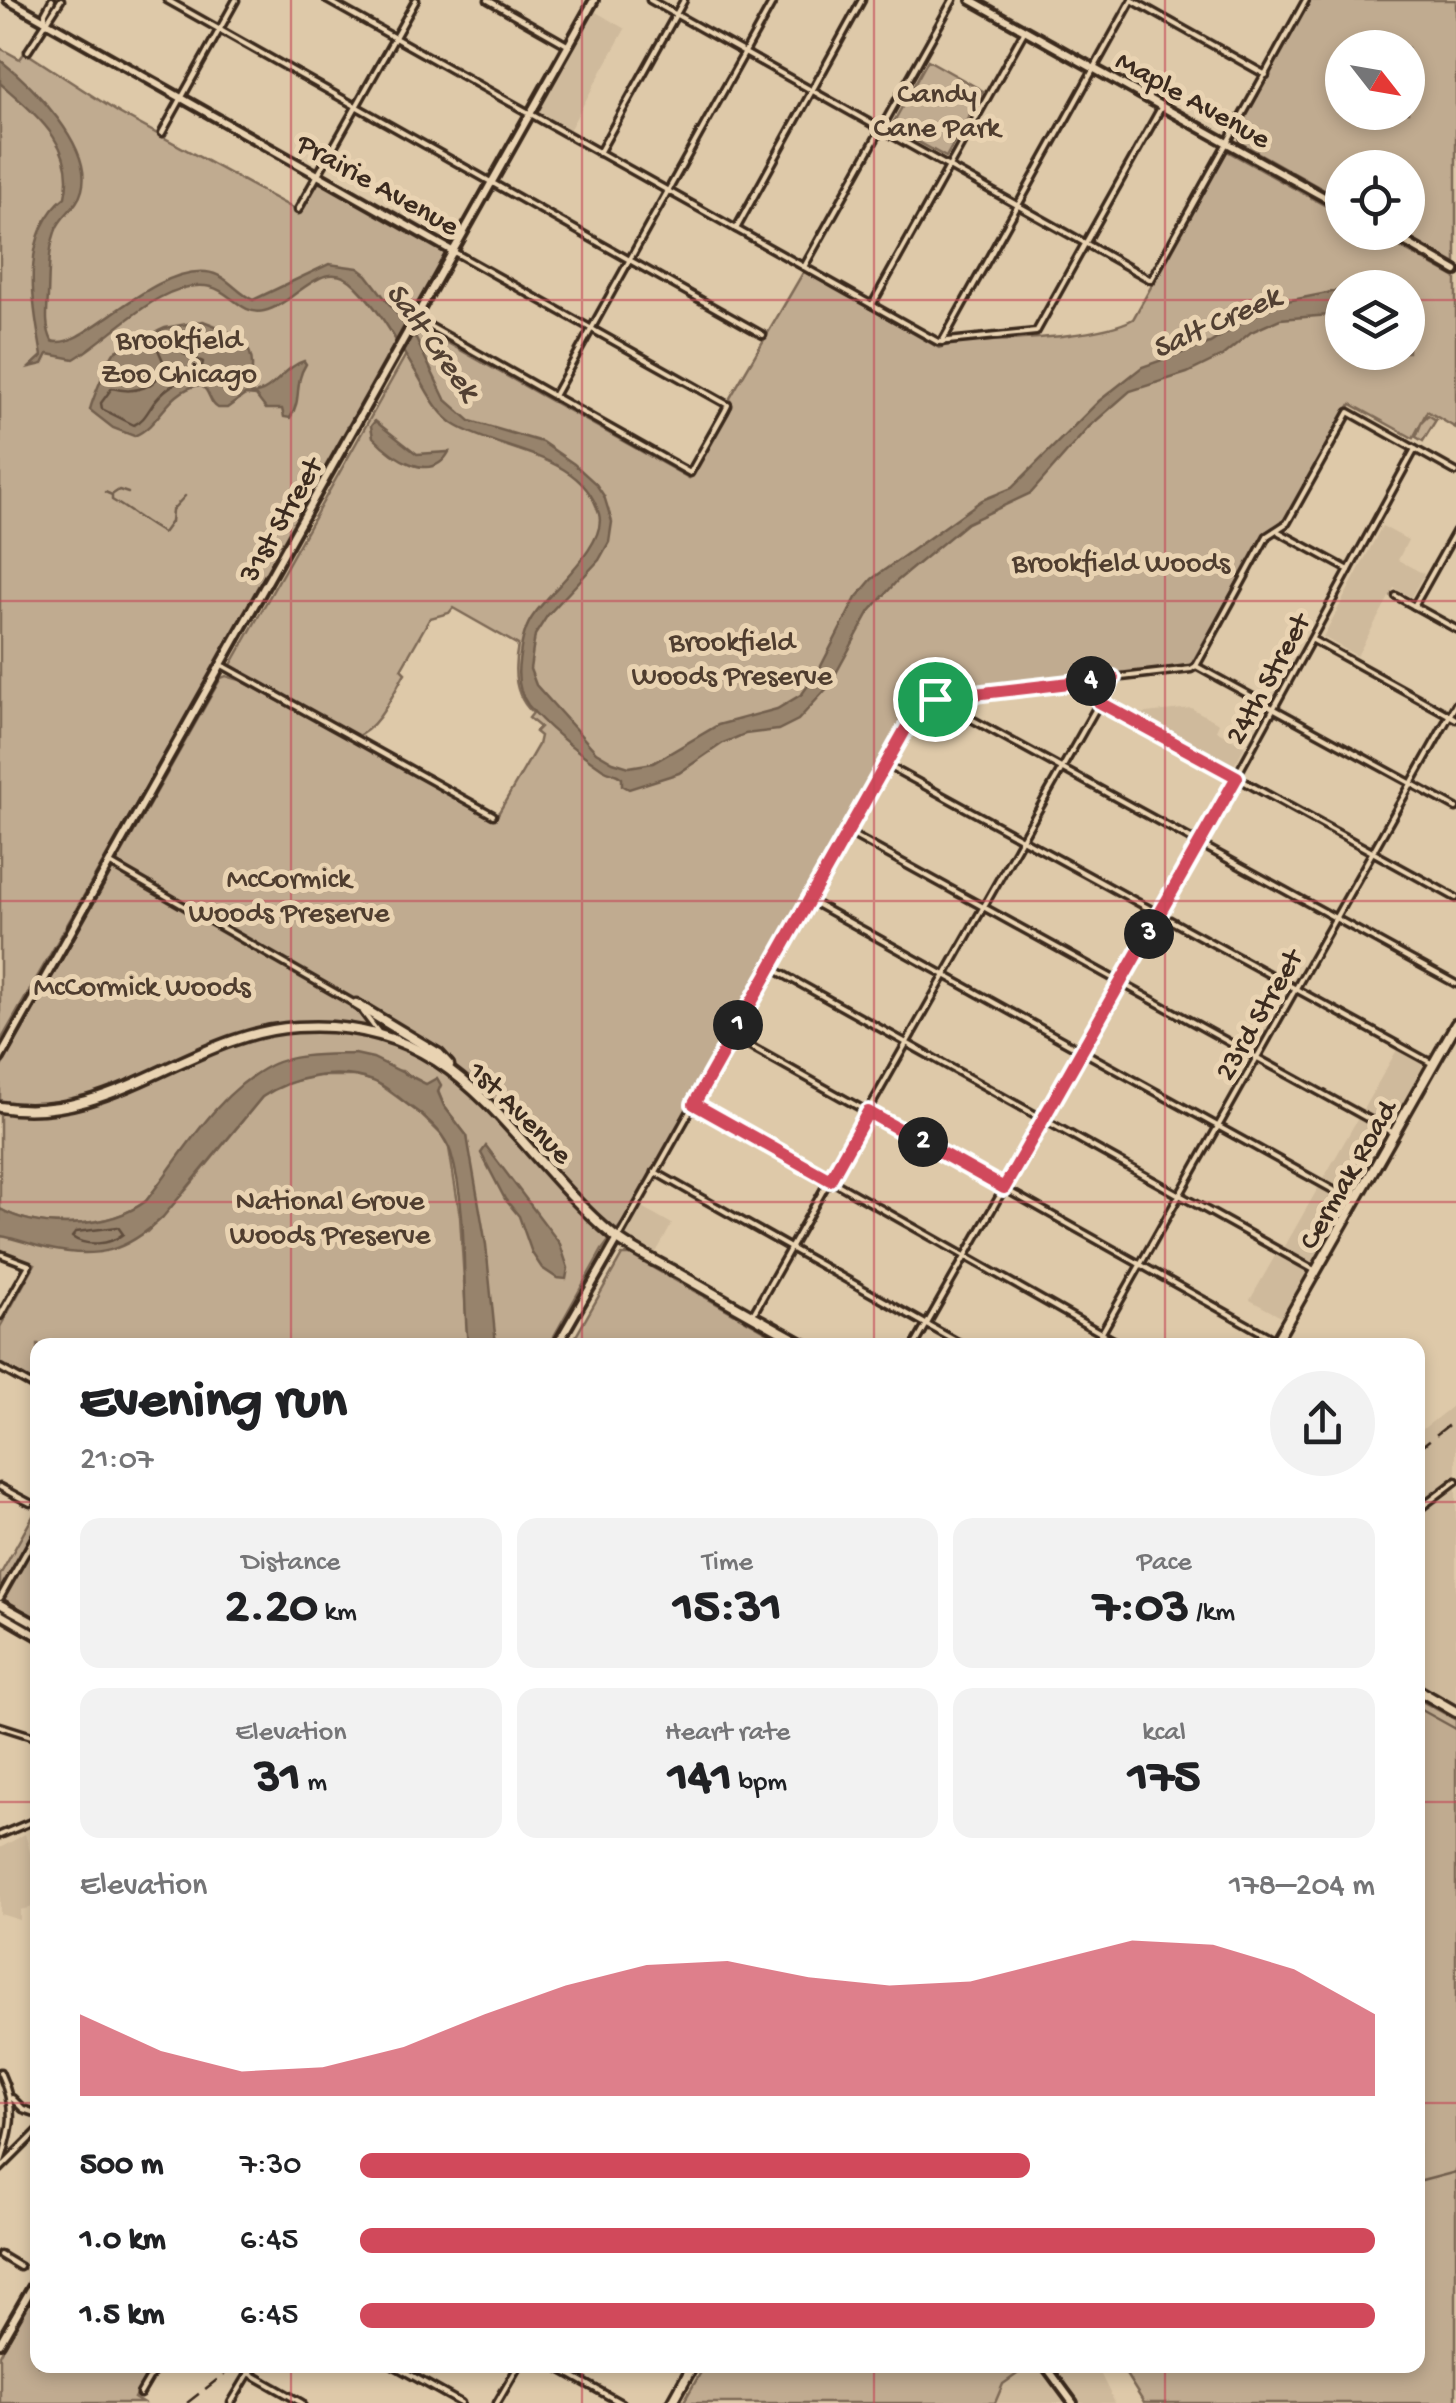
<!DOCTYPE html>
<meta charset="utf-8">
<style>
:root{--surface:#fff;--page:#f2f2f2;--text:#202124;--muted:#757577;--accent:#d1495b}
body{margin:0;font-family:"Gochi Hand",sans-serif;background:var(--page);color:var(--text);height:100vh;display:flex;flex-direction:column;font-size:38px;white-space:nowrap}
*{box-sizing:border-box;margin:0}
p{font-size:32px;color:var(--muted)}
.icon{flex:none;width:55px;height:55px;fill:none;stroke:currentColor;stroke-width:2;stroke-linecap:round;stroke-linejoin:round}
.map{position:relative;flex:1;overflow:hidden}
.sheet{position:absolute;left:30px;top:1338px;width:1395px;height:1035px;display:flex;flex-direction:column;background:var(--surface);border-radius:20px;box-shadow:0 5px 15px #0003}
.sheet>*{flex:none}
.needle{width:65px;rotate:121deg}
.tools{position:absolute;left:1325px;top:30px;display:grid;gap:20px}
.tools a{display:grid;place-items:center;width:100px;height:100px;border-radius:50%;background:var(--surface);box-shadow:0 5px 15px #0003;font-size:50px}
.pin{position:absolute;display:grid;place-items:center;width:85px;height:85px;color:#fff;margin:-42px;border:5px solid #fff;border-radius:50%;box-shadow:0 2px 10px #0007}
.km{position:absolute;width:50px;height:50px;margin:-25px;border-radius:50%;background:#222;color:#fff;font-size:28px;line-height:50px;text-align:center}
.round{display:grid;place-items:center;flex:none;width:105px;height:105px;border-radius:52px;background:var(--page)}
.overview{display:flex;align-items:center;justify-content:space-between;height:170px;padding:0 50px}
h1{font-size:55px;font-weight:800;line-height:75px}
.metrics{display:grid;grid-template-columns:repeat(3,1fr);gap:15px;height:170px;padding:10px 50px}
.metrics div{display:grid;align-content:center;border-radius:20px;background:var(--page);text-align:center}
.metrics b{font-size:50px;font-weight:800}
.metrics small{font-size:28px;font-weight:400}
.metrics p{font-size:28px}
.chart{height:280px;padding:20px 50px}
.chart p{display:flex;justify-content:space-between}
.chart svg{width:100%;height:180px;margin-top:10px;fill:var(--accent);opacity:.7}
ul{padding:0 50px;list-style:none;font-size:32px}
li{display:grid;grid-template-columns:160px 120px 1fr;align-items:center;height:75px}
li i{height:25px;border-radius:12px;background:var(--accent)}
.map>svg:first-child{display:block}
.built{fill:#cfba9c}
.green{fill:#c0ab90;stroke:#7e6a57;stroke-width:2.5;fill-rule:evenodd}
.water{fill:#97836c;stroke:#725f4d;stroke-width:2.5}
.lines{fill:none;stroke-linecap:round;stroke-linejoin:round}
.shore{stroke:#604e3d;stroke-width:2.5}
.stream{stroke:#725f4d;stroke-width:2.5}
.street-casing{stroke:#3b2a1e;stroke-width:11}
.secondary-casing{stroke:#3b2a1e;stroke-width:14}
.primary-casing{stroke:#3b2a1e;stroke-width:15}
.street{stroke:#e9d3b2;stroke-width:4}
.secondary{stroke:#e9d3b2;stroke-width:6}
.primary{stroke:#e9d3b2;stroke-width:8}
.rail{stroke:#3b2a1e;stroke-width:2.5;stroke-dasharray:15 8;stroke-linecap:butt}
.route-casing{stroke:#fff;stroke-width:20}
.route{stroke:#d1495b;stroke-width:12}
.grid{fill:none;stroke:#c24655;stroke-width:2.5;stroke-opacity:0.55}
.labels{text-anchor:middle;stroke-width:10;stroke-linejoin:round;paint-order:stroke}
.park-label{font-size:30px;fill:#4f3d2f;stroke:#e9d3b2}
.street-label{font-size:30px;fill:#3b2a1e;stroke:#e9d3b2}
.water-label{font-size:32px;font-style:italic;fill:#524032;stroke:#e9d3b2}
</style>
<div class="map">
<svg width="1456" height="2403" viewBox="0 0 1456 2403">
<rect width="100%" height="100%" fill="#dec9a9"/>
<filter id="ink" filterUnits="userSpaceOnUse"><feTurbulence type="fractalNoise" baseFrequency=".01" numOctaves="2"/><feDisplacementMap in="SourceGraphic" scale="20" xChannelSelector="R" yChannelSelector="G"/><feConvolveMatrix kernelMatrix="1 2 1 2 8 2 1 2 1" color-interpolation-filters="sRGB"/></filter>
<g filter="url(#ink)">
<g class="built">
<path d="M591,9l34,20 -59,107 -35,-19z"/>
<path d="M1382,526l26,14 -10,20 26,14 -13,23 -17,-9 -37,68 -34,-19z"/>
<path d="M1191,708l28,15 -3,7 29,16 -12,21 -96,-53z"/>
<path d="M1398,1048l25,15 1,6 -143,248 -31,-17 25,-44 10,-10z"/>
<path d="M638,1205l34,19 -19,34 -34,-19z"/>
<path d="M1456,1403v301l-38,-21v-250z"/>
<path d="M25,1834l8,28h4v44l-17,4v10l-20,-6v-66z"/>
<path d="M1030,2365h8l29,38h-72l8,-19z"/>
<path d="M1050,2365h46l19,38h-37z"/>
</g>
<g class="green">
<path d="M1310,0h146v264l-55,-31 7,-1v-64h-66v32l-103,-58 2,-16 7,-15zM1342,48h66v64h-66z"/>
<path d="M0,48l20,11 5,-7 6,4 88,57 181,99 18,-29h5l125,71 -35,62 -2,-2 -6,10 -14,8 5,9 -10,18 2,3 -36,65 -352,615v-959l6,4 9,-13 -15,-14z"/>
<path d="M928,60l55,31 -37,66 -55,-30z"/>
<path d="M1227,151l115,64v17l32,1 82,45v150l-29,-17 -5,10 6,-6 8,5 -13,21 -7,-4 6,-16 -9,17 -62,-34 -66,115 -22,17 -72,129 -271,33 -297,524 -21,28 -53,95h-53l-29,-209 -23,-30 -6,-15 -36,-20 -128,-7 -50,37 -78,100c-37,28 -106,30 -146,8v-140l221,-391 5,-2 14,4 255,139 43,-74 2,-9 -5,-4 5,-5 -11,-9 4,-5c-19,-17 -20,-44 -15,-68l-65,-37 -4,5 -19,5 -29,51 4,4c-12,20 -26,56 -50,64l-90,-49 -34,-23 190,-337 268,150 43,-71 -2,-9 74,-127 135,77 14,-5c43,-3 146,-4 180,-24zM1342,288h66v64h-66z"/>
<path d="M319,1076h37l19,5 43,31 23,22 8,14 11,68 8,129h-430l-1,39 -37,-21v-36l35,-63 -35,-13v-15l147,-4 40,-43 75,-92 19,-13z"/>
<path d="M622,1255h8l160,90h-219z"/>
<path d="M37,1509v113l-37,-21v-26z"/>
<path d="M1418,1699l38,21v683h-312l-24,-38h298z"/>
<path d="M37,2287l1,78h115l-19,33 8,5h-142v-48z"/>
<path d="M705,2365h325l-27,19 -8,19h-312z"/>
</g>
<g class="water">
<path d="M0,60c32,25 94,87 82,130 -4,16 -18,23 -25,37 -9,20 -8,48 -9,69 -1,15 -3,31 4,45 29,12 97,-74 154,-69 21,2 29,20 47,28l76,-36 29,4 9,7 49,64 29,60 25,22 72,21 32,22 22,20 8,12 8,26 -3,20 -10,18 -52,56 -12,19 -5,34 6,16 60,67 17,10 16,5 24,-4 65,-38 59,-16 25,-15 18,-26 36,-70 16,-19 110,-79 30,-12 87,-87 43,-34 68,-24 50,-32 27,-10 55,-11v24l-62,5 -29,13 -29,24 -35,17 -57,18 -41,36 -58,66 -64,30 -70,58 -27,30 -41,75 -31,34 -20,10 -33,4 -22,9 -44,30 -50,16 -7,-4v-7c-8,-6 -10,-4 -19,-9 -25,-17 -55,-40 -75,-64 -9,-12 -11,-28 -9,-43 2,-15 4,-30 12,-43 16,-27 77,-73 68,-105 -16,-60 -97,-62 -142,-88 -22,-13 -31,-39 -45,-60 -17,-27 -33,-57 -56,-80 -32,-34 -61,19 -92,25 -22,5 -34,-20 -53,-24 -47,-11 -99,50 -137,72l-26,-5 -5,10 -13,3 12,-11c-9,-52 -23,-122 23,-159 12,-52 -30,-83 -65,-114z"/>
<path d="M203,321c37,14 59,25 45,67l4,6c22,-2 31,-27 52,-33l2,3c-13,21 -3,34 -16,54l-6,-1 -2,-8h-16l-10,-13 -11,-1 -18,13h-9c-10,-5 -7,-19 -19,-23 -33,7 -38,40 -65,51l-21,-8 -23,-18c1,-7 19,-51 24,-58l51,-24z"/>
<path d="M375,421l42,33 32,-2c-18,33 -58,4 -76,-15l-2,-11z"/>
<path d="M355,1054l18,4 53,26 11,-6 4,7 -3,7 6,14 23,30 19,109 10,100h-28c-7,-62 1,-132 -17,-192 -6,-19 -24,-35 -40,-46 -12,-9 -25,-21 -38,-26 -35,-14 -81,-4 -111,16l-99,120c-37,35 -66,43 -117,31 -15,-3 -30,-10 -46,-12v-27c40,22 109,20 146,-8 36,-46 71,-109 125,-136 25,-12 57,-10 84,-11z"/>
<path d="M486,1146l74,98 8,24 -2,11 -9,-1 -15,-10 -10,-15 -13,-37 -14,-17 -24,-46z"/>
</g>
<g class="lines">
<g class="shore">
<path d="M178,337l6,17 19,8 -3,12c-17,5 -32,11 -44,26 -8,10 -11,20 -22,25l-32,-16 -1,-6 11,-15c21,6 47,1 52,-25l-8,-18 13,-7z"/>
<path d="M118,1227l5,7c-13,11 -37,13 -51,3l4,-5z"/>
</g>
<g class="stream">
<path d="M105,492l7,3v5c19,11 34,24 51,33l8,-11 1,-12 13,-14"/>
<path d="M113,494l6,-4 9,3"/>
<path d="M1418,1708l38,21"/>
<path d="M1418,2182l38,-10"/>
</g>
<defs>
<g id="street">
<path d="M167,0l596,335"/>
<path d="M327,0l611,342 98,-10 126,-226"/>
<path d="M488,0l81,46"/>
<path d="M650,0l501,280 155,-280"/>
<path d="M1132,0l134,75"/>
<path d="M45,21v-8l7,-13"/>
<path d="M28,51l33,-51"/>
<path d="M162,133l74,-133"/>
<path d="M599,153l85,-153"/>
<path d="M298,210l118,-210"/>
<path d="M736,229l126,-229"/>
<path d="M804,267l149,-267"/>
<path d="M872,305l153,-275"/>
<path d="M417,319l273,154 35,-62 3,-6 -274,-153"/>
<path d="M942,342l190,-342"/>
<path d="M554,396l220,-396"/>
<path d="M1279,532l70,38"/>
<path d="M1396,596l60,33"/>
<path d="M1414,606l42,-75"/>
<path d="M1313,640l143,79"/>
<path d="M222,665l271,150"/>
<path d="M1196,666l71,-130 20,-13 62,-111 107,60"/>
<path d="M1196,666l260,142"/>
<path d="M935,699l521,285"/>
<path d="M1099,702l357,196"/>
<path d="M885,764l548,300"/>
<path d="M847,832l547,301"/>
<path d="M109,863l248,142"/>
<path d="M809,900l546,302"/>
<path d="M770,967l546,304"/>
<path d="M363,1012l18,24"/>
<path d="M732,1036l545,305"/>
<path d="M694,1103l428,242"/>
<path d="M655,1172l308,173"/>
<path d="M618,1239l304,-539 269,-31 5,-3"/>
<path d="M0,1254l29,11 -29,51"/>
<path d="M752,1316l360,-636"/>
<path d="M915,1345l289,-509 211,-387"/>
<path d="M1095,1345l361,-641"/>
<path d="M0,1368l38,21"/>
<path d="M0,1487l30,16"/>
<path d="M1418,1510l38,-29"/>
<path d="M0,1598l38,-67"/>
<path d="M0,1726l38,12"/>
<path d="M0,1835l38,-16"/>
<path d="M0,2072c17,37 12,56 0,93"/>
<path d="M12,2098l11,11 15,5"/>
<path d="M0,2169l38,-38"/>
<path d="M0,2255l20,12"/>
<path d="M393,2365l68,38"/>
<path d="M553,2365l68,38"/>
<path d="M249,2373l53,30"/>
<path d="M140,2394l17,-29"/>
<path d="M231,2403l18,-30 10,-8"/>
<path d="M497,2403l22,-38"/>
</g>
<g id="secondary">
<path d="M8,0l446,252"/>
<path d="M971,0l371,207"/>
<path d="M1388,232l68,39"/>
<path d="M0,1058l594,-1058"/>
<path d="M557,1345l61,-106"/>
<path d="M0,1604l38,21"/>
<path d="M0,1614l38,22"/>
<path d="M0,2343l38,-66"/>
<path d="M1045,2365l28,38"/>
</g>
<g id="primary">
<path d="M356,1004l83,50 10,11"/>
<path d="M0,1107c109,19 192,-74 297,-80 167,-11 210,120 317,209 19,15 44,26 65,38 42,24 84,48 126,71"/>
<path d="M1274,1345l182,-321"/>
<path d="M1418,1690l38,22"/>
<path d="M672,2403l21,-38"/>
</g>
</defs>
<use href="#street" class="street-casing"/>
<use href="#secondary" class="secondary-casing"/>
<use href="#primary" class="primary-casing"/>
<use href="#street" class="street"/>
<use href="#secondary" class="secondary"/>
<use href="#primary" class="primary"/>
<g class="rail">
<path d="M1418,1449l38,-30"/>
<path d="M187,2403l49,-38"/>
</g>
</g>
</g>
<g class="lines" filter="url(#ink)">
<defs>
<path id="route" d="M1113,678l-14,24 138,75 -233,411 -136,-76 -38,68 -136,-76 228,-404z"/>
</defs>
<use href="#route" class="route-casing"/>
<use href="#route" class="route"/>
</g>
<path class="grid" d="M291,0v1345M582,0v1345M874,0v1345M1165,0v1345M0,300h1342M1408,300h48M0,601h1456M0,901h1456M0,1202h1456M0,1502h38M1418,1502h38M0,1802h38M1418,1802h38M0,2103h38M1418,2103h38M291,2365v38M582,2365v38M874,2365v38M1165,2365v38"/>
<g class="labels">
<g class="park-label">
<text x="937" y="102">Candy<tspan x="937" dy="34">Cane Park</tspan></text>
<text x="179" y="348">Brookfield<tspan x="179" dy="34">Zoo Chicago</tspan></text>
<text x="1121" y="571">Brookfield Woods</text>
<text x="732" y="650">Brookfield<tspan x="732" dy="34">Woods Preserve</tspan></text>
<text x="289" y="887">McCormick<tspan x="289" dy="34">Woods Preserve</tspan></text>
<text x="142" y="995">McCormick Woods</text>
<text x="330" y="1209">National Grove<tspan x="330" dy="34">Woods Preserve</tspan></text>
</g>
<g class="street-label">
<text transform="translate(1194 98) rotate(29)" y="10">Maple Avenue</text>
<text transform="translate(379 183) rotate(29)" y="10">Prairie Avenue</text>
<text transform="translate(279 519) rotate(-60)" y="10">31st Street</text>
<text transform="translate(1266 678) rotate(-61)" y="10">24th Street</text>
<text transform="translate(1257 1014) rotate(-60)" y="10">23rd Street</text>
<text transform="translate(522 1111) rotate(45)" y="10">1st Avenue</text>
<text transform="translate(1346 1174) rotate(-60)" y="10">Cermak Road</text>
</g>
<g class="water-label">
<text transform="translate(1215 320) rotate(-24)" y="11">Salt Creek</text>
<text transform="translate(435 340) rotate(54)" y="11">Salt Creek</text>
</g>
</g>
</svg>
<div class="tools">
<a><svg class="needle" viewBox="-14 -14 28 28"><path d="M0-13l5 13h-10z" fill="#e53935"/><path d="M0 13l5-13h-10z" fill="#757577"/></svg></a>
<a><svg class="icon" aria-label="locate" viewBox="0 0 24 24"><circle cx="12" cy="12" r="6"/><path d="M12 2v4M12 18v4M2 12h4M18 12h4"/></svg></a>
<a><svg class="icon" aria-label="layers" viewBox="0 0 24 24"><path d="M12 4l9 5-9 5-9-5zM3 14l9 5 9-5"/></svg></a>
</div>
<div class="pin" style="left:935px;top:699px;background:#1e9e55"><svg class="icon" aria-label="arrive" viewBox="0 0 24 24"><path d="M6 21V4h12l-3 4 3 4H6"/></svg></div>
<b class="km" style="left:738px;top:1025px">1</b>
<b class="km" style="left:923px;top:1142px">2</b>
<b class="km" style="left:1149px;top:934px">3</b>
<b class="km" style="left:1091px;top:681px">4</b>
<section class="sheet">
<div class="overview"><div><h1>Evening run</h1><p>21:07</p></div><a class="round"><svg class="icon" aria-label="share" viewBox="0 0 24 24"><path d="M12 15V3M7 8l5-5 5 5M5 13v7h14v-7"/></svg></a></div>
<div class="metrics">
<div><p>Distance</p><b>2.20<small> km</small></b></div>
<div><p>Time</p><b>15:31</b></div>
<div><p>Pace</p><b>7:03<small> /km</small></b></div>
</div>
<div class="metrics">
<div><p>Elevation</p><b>31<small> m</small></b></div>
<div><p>Heart rate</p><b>141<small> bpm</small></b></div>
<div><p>kcal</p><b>175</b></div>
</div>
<div class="chart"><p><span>Elevation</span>178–204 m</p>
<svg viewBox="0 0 160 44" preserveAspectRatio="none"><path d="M0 44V24L10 33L20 38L30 37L40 32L50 24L60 17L70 12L80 11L90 15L100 17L110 16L120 11L130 6L140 7L150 13L160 24V44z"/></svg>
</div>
<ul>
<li><b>500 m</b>7:30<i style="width:66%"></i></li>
<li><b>1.0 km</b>6:45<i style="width:100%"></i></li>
<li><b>1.5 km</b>6:45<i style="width:100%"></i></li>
</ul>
</section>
</div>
